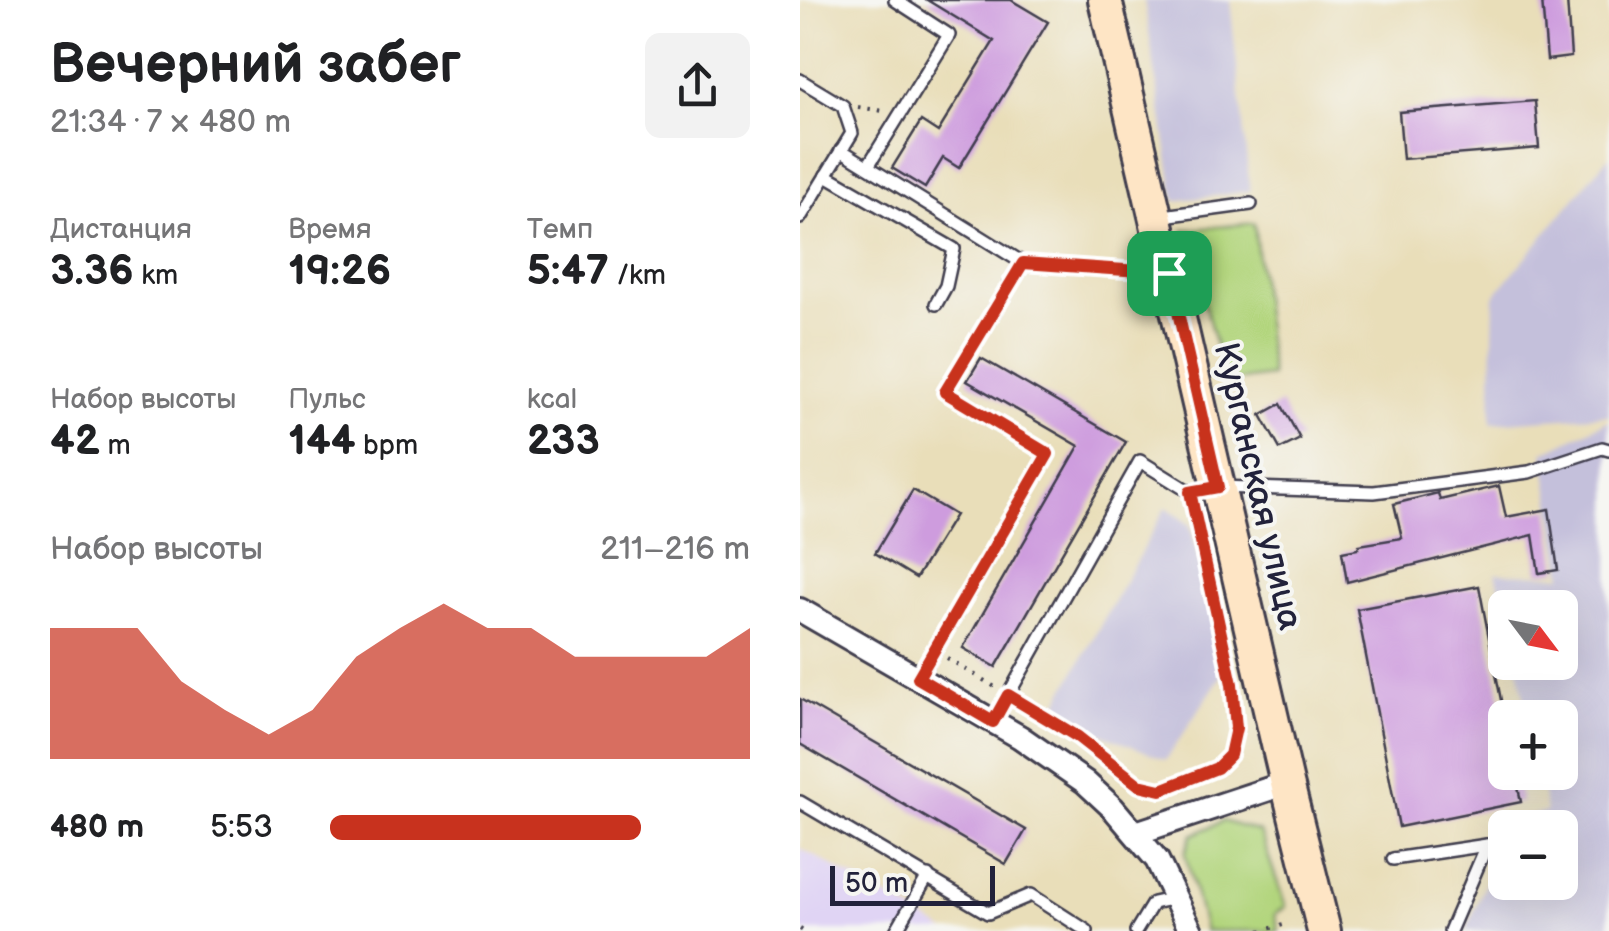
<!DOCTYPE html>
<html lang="ru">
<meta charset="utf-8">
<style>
:root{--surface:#fff;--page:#f2f2f2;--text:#202124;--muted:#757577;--accent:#c8321e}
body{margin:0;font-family:"Balsamiq Sans",sans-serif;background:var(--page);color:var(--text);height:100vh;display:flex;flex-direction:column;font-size:38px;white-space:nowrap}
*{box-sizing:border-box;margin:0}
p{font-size:32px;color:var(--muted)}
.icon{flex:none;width:55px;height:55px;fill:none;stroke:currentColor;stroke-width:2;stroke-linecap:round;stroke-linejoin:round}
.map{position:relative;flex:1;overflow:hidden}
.drawer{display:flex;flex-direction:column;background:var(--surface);width:800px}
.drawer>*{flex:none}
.needle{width:65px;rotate:122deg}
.buttons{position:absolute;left:688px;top:590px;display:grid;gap:20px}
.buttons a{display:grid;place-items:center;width:90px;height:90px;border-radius:15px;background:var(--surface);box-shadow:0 10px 40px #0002;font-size:50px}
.scale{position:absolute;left:30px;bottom:25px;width:165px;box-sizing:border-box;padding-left:10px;border:5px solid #22223b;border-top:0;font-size:28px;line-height:35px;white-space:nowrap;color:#22223b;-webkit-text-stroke:8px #f6f6f2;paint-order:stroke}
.pin{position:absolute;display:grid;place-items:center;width:85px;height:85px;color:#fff;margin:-42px;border-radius:20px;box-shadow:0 5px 15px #0006}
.round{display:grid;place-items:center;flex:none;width:105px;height:105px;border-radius:15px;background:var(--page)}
.head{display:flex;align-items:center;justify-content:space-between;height:170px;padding:0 50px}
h1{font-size:55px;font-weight:700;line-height:75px}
.figures{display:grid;grid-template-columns:repeat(3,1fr);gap:15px;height:170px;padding:10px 50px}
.figures div{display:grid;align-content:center}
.figures b{font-size:42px;font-weight:700}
.figures small{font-size:28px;font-weight:400}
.figures p{font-size:28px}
.chart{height:280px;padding:20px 50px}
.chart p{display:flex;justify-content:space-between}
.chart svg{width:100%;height:180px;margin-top:10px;fill:var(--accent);opacity:.7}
ul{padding:0 50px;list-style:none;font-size:32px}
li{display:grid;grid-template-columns:160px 120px 1fr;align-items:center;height:75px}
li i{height:25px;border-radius:12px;background:var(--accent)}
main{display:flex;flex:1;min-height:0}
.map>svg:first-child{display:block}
.built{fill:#e0d4f4}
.industrial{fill:#c4c0db;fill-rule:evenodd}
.green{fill:#b2d57d;stroke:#6a7c5c;stroke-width:2.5}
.building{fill:#ce9cde}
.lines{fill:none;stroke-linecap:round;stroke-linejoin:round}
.lane-casing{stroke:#403e4e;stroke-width:16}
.street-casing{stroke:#403e4e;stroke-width:28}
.secondary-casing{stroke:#403e4e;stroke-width:38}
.path{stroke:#403e4e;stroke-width:4;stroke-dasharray:2.5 8;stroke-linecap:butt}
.lane{stroke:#fff;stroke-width:11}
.street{stroke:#fff;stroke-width:22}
.secondary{stroke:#fee5c5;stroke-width:32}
.route-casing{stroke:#fff;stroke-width:20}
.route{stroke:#c8321e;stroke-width:12}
.labels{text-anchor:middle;stroke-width:8;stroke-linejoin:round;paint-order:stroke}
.street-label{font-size:35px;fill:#22223b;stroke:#f6f6f2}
</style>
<main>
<section class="drawer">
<div class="head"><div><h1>Вечерний забег</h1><p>21:34 · 7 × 480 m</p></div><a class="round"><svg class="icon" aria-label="share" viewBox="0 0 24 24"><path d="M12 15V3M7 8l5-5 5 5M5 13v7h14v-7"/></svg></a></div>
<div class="figures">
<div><p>Дистанция</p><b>3.36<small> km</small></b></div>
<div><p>Время</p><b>19:26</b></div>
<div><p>Темп</p><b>5:47<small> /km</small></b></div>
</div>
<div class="figures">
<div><p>Набор высоты</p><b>42<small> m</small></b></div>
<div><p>Пульс</p><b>144<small> bpm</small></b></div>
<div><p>kcal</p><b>233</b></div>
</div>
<div class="chart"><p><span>Набор высоты</span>211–216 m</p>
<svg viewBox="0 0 160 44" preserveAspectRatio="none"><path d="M0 44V12L10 12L20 12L30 25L40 32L50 38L60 32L70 19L80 12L90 6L100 12L110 12L120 19L130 19L140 19L150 19L160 12V44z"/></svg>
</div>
<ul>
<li><b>480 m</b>5:53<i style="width:74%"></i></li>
</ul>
</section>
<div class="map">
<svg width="809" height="931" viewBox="0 0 809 931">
<rect width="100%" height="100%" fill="#f6f6f2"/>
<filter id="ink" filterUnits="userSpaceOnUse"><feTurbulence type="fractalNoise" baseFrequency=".01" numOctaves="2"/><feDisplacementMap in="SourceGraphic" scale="20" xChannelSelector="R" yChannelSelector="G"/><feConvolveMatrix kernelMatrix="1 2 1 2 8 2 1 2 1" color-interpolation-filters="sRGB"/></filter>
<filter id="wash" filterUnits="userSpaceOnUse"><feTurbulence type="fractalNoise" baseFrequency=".0048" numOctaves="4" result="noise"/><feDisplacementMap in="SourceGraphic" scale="40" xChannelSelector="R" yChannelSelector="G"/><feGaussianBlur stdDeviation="2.25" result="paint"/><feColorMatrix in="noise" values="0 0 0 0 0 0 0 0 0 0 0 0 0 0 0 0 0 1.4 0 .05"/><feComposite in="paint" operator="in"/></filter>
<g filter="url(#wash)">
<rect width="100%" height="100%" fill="#e9deb9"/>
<path class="built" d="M0,848l109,61 37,22h-146z"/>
<g class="industrial">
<path d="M344,0h86l20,191 -75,10z"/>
<path d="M809,156v259l-118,8 3,-127z"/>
<path d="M809,420v511h-143l38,-93 -3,-17 45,-9 -7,-39 21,-1v-54l-32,-1 -11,-54 43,-1v-54l-55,1 -9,-36 67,3 -20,-123zM705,828h55v54h-55z"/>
<path d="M366,507l24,18 37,142 -61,93 -114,-47z"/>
</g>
<g class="green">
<path d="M454,223l17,153 -45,6 -42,-152z"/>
<path d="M423,821l37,11 26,75 -11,7 4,17h-74l-20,-78 7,-18z"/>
</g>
<g id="blocks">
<g class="building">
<path d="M127,0h84l37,22 -89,146 -16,-10 -18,30 -33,-20 29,-47 17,11 56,-91z"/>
<path d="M742,0h25l4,57 -24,3z"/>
<path d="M735,101l4,47 -136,11 -4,-47z"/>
<path d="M181,358l145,84 -130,225 -33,-19 116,-202 -112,-65z"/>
<path d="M481,404l19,35 -20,10 -19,-34z"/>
<path d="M699,486l7,31 43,-8 9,61 -19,3 -6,-38 -186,47 -5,-30 16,-3 1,-4 43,-7 -8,-34 44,-11 2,7z"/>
<path d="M113,490l42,25 -39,63 -41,-25z"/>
<path d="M679,586l26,135v51h10l6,30 -122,25 -42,-218z"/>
<path d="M0,699l226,131 -20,34 -206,-120z"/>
</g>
</g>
</g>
<g filter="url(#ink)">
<use href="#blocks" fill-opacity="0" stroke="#403e4e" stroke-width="2.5"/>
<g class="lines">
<defs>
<g id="lane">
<path d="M0,80l43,26 9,27 -52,85"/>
<path d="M41,150l182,113 141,10"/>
<path d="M68,166l81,-131 -54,-35"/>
<path d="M26,175l128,74 -8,37 -10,18"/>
<path d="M356,217l95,-13"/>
<path d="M118,679l130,-225 -103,-62 78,-129"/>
<path d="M193,722l147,-261 50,31 28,-5 156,5 155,-20 73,-24 7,2"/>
<path d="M0,802l188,111 43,-18 56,36"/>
<path d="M593,859l94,-14"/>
<path d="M96,931l32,-55"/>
<path d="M336,931l17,-28 23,-5"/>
<path d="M650,931l37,-86"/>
</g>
<g id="street">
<path d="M0,610l220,127 65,45 28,26 44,52 34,71"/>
<path d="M336,833l151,-50"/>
</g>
<path id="secondary" d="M305,0l182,783 37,148"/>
</defs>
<use href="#lane" class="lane-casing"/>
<use href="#street" class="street-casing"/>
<use href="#secondary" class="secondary-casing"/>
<g class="path">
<path d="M58,107l25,4"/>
<path d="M147,658l48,29"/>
<path d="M220,702l58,35 61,48 22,5 56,-22 13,-13 6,-27 -4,-44 -32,-144"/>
<path d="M0,929l3,2"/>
<path d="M460,931l23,-6"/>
</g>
<use href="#lane" class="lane"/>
<use href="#street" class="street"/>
<use href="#secondary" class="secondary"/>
</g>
</g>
<g class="lines" filter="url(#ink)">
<defs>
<path id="route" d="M223,263l146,10 49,214 -28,5 42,192 4,44 -6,27 -13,13 -56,22 -22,-5 -61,-48 -70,-42 -15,27 -75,-44 130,-224 -103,-62z"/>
</defs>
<use href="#route" class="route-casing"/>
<use href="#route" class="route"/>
</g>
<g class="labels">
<g class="street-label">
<text transform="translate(459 486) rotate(77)" y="12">Курганская улица</text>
</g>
</g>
</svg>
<div class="buttons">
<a><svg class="needle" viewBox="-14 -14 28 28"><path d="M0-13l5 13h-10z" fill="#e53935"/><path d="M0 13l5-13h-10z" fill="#757577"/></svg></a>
<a>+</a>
<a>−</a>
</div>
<div class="scale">50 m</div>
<div class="pin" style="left:369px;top:273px;background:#1e9e55"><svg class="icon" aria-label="arrive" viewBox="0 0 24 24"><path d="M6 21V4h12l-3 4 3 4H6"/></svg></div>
</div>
</main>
